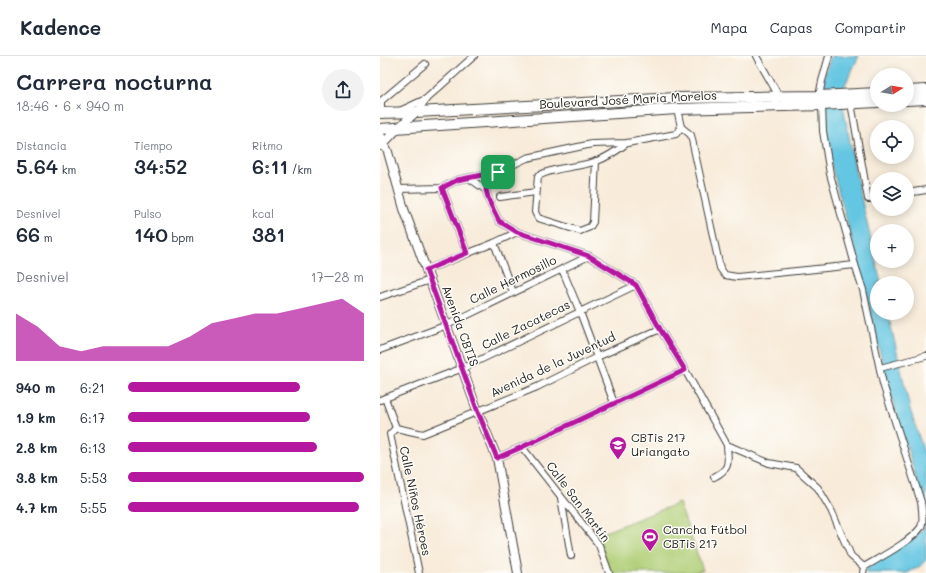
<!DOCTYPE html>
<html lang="es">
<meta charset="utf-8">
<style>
:root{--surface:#fff;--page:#f2f2f3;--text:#1f2937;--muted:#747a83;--line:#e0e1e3;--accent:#b5179e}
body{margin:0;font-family:Mali,sans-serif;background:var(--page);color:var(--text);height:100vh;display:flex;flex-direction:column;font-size:15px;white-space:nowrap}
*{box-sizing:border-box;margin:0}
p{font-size:13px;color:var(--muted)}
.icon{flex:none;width:22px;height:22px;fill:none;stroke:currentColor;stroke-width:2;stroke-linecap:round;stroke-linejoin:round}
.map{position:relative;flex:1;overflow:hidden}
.details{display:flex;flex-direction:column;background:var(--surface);width:380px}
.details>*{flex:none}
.needle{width:26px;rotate:79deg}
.buttons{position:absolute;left:490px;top:12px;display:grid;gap:8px}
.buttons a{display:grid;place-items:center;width:44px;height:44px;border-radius:50%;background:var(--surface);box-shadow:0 2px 10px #0003;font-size:20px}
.pin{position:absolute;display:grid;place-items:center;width:34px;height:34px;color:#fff;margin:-17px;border-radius:8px;box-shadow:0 2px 6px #0006}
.round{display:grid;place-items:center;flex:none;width:42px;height:42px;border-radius:21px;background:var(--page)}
.overview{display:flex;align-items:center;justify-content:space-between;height:68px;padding:0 16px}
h1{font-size:22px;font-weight:600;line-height:30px}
.figures{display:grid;grid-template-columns:repeat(3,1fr);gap:6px;height:68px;padding:4px 16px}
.figures div{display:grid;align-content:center}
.figures b{font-size:20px;font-weight:600}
.figures small{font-size:11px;font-weight:400}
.figures p{font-size:11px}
.chart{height:112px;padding:8px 16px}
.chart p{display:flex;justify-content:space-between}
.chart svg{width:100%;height:72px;margin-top:4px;fill:var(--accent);opacity:.7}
ul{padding:0 16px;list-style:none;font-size:13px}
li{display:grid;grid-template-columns:64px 48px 1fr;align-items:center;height:30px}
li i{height:10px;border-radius:5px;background:var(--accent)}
header{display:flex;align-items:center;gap:24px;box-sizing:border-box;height:56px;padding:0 20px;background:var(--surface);border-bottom:1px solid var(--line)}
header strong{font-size:19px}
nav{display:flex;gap:22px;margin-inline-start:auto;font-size:14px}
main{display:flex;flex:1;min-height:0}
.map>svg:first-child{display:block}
.green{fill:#afce75;stroke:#667548}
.water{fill:#64c6e2;stroke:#40717f}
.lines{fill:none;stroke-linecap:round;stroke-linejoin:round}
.minor-casing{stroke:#3d3b38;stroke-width:8}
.tertiary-casing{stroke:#3d3b38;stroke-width:10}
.primary-casing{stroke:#3d3b38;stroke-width:12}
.minor{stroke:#fff;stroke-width:6}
.tertiary{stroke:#fff;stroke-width:8}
.primary{stroke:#fff;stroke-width:10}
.route-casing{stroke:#fff;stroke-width:8}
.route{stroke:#b5179e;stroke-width:5}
.labels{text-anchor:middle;stroke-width:3;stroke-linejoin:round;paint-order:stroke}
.street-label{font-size:12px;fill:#1c1c1c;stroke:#fdfcf7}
.poi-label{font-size:12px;fill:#1c1c1c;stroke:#fdfcf7;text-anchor:start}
</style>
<header>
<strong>Kadence</strong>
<nav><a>Mapa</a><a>Capas</a><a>Compartir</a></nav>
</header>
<main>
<section class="details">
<div class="overview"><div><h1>Carrera nocturna</h1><p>18:46 · 6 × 940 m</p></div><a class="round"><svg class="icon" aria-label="share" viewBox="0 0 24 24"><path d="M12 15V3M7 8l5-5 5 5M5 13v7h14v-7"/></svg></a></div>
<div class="figures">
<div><p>Distancia</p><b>5.64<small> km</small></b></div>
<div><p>Tiempo</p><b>34:52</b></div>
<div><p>Ritmo</p><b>6:11<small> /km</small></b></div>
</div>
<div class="figures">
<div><p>Desnivel</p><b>66<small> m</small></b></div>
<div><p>Pulso</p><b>140<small> bpm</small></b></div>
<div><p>kcal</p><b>381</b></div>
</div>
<div class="chart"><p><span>Desnivel</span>17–28 m</p>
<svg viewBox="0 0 160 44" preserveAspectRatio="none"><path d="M0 44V15L10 23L20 35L30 38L40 35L50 35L60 35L70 35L80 29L90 21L100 18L110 15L120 15L130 12L140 9L150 6L160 15V44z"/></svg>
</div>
<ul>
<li><b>940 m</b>6:21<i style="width:73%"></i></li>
<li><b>1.9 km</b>6:17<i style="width:77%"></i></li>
<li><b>2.8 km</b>6:13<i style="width:80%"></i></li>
<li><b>3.8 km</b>5:53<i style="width:100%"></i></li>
<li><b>4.7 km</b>5:55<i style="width:98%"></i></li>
</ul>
</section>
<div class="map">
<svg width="546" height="517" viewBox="0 0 546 517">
<rect width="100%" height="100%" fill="#fdfcf7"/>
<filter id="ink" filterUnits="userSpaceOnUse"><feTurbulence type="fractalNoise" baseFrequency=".025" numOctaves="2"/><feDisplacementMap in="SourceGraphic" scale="8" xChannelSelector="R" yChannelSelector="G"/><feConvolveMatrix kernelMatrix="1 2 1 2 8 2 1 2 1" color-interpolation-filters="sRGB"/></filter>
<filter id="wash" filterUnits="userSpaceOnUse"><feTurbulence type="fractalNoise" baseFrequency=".012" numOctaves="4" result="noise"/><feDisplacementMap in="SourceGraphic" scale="16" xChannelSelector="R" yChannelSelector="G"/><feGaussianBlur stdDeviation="0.9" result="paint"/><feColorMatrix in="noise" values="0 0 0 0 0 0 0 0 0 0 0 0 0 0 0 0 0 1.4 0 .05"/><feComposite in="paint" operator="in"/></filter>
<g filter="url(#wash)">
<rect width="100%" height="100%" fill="#f8ebd9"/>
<path class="green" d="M299,447l24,67 -12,3h-80l-14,-38z"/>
<g class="water">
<path d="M451,0h28l-17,35 1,14 14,75 24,103h-4v30h11l22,96 16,50v57l-16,-59 -12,-36 -23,-88 -9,-42 -39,-142 -3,-72z"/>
<path d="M546,461v43l-7,7 -12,6h-42l2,-5 41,-27 16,-13z"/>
</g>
</g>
<g filter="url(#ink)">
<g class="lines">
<defs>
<g id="minor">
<path d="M376,0l24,42"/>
<path d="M439,40l3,-15 7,-25"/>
<path d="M471,47l17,96 9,-1"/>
<path d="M442,49l1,26 7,43 25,91 8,25 20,94 38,118c1,7 3,18 0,25 -9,14 -42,31 -57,40l-1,6"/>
<path d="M22,54l24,-11"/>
<path d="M37,56l10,-14 47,-42"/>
<path d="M1,57v-12l44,-37"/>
<path d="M301,71l10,8 29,133 5,7 12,2 118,-12"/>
<path d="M216,105l-3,61 -3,5 -10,4 -42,-13 -3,-6 3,-36c18,-10 40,-8 59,-15 11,-4 21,-11 30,-18"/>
<path d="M118,116l-8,7 -4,11 3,11 10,20 18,11 72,24 47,29 24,44 25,41 42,75 42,18 27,5 22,20 13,22 20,46 13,11"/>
<path d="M89,122l17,12"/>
<path d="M62,132l25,65"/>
<path d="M18,133l44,-1 15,-8 41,-8 29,-14 65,-14 35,-1 49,-9 5,-7 -4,-18"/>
<path d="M527,137l19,-3"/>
<path d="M120,141l36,-5"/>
<path d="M114,187l19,49"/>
<path d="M182,213l18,43 34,91"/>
<path d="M46,214l68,-27 23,-11"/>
<path d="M0,241l50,-17"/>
<path d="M0,294l67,-25 142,-69"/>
<path d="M500,312l46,-12"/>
<path d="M5,342l11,30"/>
<path d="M0,344l83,-32 173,-83"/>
<path d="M16,372l27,6 114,-47 60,-30 63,-28"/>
<path d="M16,372l-6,6 29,139"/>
<path d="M142,391l77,98 10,28"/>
<path d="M117,402l25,-11 163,-77"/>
<path d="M334,421c17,-9 14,-14 13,-32"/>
<path d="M181,442l10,58"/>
</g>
<g id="tertiary">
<path d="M0,78l8,18 16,57 74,203 19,46 21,115"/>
<path d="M1,90l17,-18 18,-16"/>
</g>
<g id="primary">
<path d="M527,35l19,-1"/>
<path d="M527,44l19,-1"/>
<path d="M0,57l36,-1 260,-14 143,-2 58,-3"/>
<path d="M0,73l297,-20 145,-4 55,-3"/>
</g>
</defs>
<use href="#minor" class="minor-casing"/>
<use href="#tertiary" class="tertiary-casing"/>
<use href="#primary" class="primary-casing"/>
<use href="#minor" class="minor"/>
<use href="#tertiary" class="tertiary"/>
<use href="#primary" class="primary"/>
</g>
</g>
<g class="lines" filter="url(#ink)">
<defs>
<path id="route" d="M118,116l-8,7 -4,11 3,11 10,20 18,11 72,24 47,29 24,44 25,41 -163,77 -25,11 -19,-46 -52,-142 41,-17 -25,-65 15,-8z"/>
</defs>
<use href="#route" class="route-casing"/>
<use href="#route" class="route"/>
</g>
<defs>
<symbol id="school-pin" viewBox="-11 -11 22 30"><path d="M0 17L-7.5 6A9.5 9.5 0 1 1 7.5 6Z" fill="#b5179e" stroke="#fdfcf7"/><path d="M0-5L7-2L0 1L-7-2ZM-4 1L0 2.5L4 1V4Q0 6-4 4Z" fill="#fff"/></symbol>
<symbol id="stadium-pin" viewBox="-11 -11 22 30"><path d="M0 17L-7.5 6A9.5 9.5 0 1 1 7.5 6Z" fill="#b5179e" stroke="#fdfcf7"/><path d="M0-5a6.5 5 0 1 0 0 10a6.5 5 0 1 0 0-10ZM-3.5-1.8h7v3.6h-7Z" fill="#fff"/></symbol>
</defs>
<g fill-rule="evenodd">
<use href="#school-pin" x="228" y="379" width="20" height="27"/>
<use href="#stadium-pin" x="260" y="471" width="20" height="27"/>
</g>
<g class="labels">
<g class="street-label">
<text transform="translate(248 44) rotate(-3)" y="4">Boulevard José María Morelos</text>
<text transform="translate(133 224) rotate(-26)" y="4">Calle Hermosillo</text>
<text transform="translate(146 269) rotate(-26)" y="4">Calle Zacatecas</text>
<text transform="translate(80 270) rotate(70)" y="4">Avenida CBTIS</text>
<text transform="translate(173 309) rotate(-25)" y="4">Avenida de la Juventud</text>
<text transform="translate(35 445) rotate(78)" y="4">Calle Niños Héroes</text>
<text transform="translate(198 446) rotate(53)" y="4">Calle San Martín</text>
</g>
<g class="poi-label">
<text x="251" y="386">CBTis 217<tspan x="251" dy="14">Uriangato</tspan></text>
<text x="283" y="478">Cancha Fútbol<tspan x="283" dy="14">CBTis 217</tspan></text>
</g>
</g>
</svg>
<div class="buttons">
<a><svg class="needle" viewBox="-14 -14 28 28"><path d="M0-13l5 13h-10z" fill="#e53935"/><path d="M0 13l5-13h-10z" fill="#747a83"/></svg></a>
<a><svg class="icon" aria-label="locate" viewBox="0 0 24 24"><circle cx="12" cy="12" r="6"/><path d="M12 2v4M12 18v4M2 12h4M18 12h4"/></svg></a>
<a><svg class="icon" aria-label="layers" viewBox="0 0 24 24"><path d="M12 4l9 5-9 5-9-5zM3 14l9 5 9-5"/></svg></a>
<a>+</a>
<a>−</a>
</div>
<div class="pin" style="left:118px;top:116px;background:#1e9e55"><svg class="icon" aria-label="arrive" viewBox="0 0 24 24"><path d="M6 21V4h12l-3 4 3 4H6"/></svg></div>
</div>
</main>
